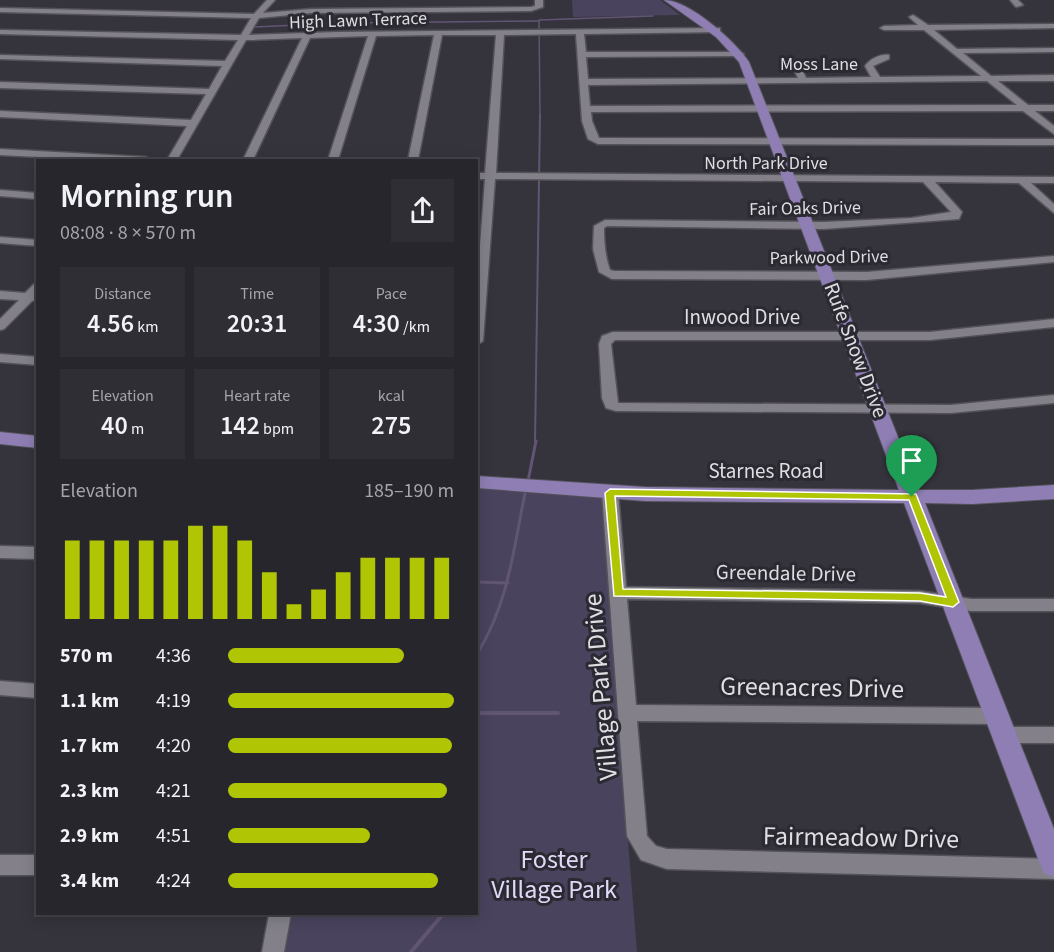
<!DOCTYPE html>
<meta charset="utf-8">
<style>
:root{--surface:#28262d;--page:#302e35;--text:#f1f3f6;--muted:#a5a5aa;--line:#444349;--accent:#b0c503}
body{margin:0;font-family:"Source Sans 3",sans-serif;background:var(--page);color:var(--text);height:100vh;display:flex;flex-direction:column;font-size:22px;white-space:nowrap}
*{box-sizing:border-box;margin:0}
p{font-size:20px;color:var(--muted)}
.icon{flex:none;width:33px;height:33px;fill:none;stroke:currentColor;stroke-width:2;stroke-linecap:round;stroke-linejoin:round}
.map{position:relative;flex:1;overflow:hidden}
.side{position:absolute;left:36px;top:159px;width:442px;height:756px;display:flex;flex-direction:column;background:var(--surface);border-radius:0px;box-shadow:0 3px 15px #0003,0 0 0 2px var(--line)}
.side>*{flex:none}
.pin{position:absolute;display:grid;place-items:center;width:51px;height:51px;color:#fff;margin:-62px -26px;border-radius:50% 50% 50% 0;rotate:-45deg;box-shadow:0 0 6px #0007}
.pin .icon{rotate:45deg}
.round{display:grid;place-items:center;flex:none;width:63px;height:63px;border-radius:0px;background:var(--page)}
.overview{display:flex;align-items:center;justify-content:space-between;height:102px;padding:0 24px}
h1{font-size:33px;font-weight:600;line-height:45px}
.figures{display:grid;grid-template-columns:repeat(3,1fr);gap:9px;height:102px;padding:6px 24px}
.figures div{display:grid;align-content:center;border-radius:0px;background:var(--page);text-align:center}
.figures b{font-size:26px;font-weight:600}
.figures small{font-size:16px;font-weight:400}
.figures p{font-size:16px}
.chart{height:168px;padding:12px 24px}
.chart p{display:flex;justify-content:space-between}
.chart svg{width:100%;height:108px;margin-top:6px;stroke:var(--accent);stroke-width:6}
ul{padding:0 24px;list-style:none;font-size:20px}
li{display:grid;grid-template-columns:96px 72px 1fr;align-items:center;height:45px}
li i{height:15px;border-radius:8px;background:var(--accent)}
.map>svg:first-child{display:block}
.green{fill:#4a435e}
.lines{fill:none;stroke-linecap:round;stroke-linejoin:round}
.stream-far3{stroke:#605674;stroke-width:1.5}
.stream-far2{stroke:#605674;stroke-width:2}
.stream-far1{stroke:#605674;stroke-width:3}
.stream{stroke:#605674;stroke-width:4}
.minor-casing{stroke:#535259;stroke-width:3}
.major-casing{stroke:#535259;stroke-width:2}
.minor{fill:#83808a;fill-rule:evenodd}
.major{fill:#8e7eb3;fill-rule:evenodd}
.route{fill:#b0c503;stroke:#fff;stroke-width:1.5;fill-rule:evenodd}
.labels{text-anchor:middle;stroke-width:6;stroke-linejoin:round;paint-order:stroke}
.far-street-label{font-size:18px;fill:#dfdee3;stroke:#2b2931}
.street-label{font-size:21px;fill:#dfdee3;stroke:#2b2931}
.near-street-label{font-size:26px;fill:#dfdee3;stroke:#2b2931}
.near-park-label{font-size:26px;fill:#e0d8f7;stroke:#2b2931}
</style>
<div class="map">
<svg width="1054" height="952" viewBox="0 0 1054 952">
<rect width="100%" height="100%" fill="#35333c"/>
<g class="green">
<path d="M572,0h88l20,15 -107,2z"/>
<path d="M477,487l129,10 11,208 20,247h-352l7,-38h185z"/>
</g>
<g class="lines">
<g class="stream-far3">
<path d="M254,27l87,-4 198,-2"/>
<path d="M540,116l-1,-96 114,-4"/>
</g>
<path class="stream-far2" d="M535,442l5,-327"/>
<g class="stream-far1">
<path d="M528,481l8,-40"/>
<path d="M477,582l31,1"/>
<path d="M477,654c32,-51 37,-108 49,-166"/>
</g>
<g class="stream">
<path d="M477,713h81"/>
<path d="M411,952l32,-38"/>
</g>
<defs>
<g id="minor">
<path d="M267,0h8l-12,13 48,-4 220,-2 4,-1v-6h8v7l-12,4 -220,2 -52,5 -10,17 89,-3 379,-4h3v4l-136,2 2,18h154l4,2 -4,2 -154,1 2,22 210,-1 -7,-15 4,-3 4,3 7,15 65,-1 -6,-11c5,-7 15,-12 24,-11v4l-16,7 7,11 101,-1 -57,-46h-40l-4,-2 4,-2 34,-1 -9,-8 4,-2 15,10 126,-1v4l-120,2 23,19 97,-1v4l-91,1 28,23 63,-1v6h-56l30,24h26v6h-19l19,15v8l-31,-23 -432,1 1,9 7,17 455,1v6l-456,-1 -10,-5 -6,-18 -6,-87 -72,1 -8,138 558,4v6h-23l23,21v9l-35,-30 -84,-1 27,30 -3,7 -135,10 -217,-3 -3,2c0,14 1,28 6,42l4,1 253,1 187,-16v6l-187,18 -255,-1 -13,-7 -6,-23 1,-23 11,-6 219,2 87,-4 40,-6 -28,-30 -428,-3 -12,162 -6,4v-59l8,-107h-8v-6h8l11,-138h-54l-24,125h-10l26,-125 -58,1 -38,124h-10l40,-124 -58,2 -57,122h-10l59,-122 -56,2 -69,120h-10l20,-34 -187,-9v-6l191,9 15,-26 -206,-6v-6l209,7 13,-23 -222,-7v-4l225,6 13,-21 -238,-6v-4l241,5 10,-17 -251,-6v-4l254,6zM987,81l30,24 -427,1 -2,-21z"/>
<path d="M1010,0h8l5,5 -7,2z"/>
<path d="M0,149l146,8 5,3h-50l-101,-5z"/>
<path d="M0,190l38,3v6l-38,-3z"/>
<path d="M0,237l38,3v6l-38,-3z"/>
<path d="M34,284h4l-1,16 -5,1 -28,28 -4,1v-11l19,-19 -19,-1v-8l25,2z"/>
<path d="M1054,319v8l-124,13h-315l-4,4 7,59 333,2 103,-10v8l-103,10 -335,-2 -10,-3 -4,-10 -3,-54 3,-8 11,-4h317z"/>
<path d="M0,354l38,3v8l-38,-3z"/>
<path d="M610,488l8,5 8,94 294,4 51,8h83v12h-83l-51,-8 -293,-4 9,106 361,3 7,3 2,5 -2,5 -7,3 -360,-3 10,115 9,10 11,3 387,10v20l-387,-10 -26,-9 -14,-24 -25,-343z"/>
<path d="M0,546l38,1v12l-38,-1z"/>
<path d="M0,681l38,3v14l-38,-3z"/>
<path d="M1004,727h50v16h-50l-7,-2 -3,-6 3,-6z"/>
<rect x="0" y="855" width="38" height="20"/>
<path d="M269,914h22l-7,38h-22z"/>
</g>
<g id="major">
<path d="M664,0c25,0 71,41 85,62l170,428h53l82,-5v14l-82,5 -47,-1 129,326v48l-10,-4 -4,-9 -136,-361 -259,-2 -168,-13v-12l168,11 254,3 -160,-428 -23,-25z"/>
<path d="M0,432l38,4v12l-38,-4z"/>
</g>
</defs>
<use href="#minor" class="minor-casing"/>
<use href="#major" class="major-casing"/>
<use href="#minor" class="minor"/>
<use href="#major" class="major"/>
</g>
<path class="route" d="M610,489l306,5 43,108 -6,5 -33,-6 -306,-5 -9,-103zM615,496l294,4 37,97 -26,-4 -297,-4z"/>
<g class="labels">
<g class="far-street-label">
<text transform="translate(358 20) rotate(-2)" y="6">High Lawn Terrace</text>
<text x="819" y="70">Moss Lane</text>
<text x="766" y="169">North Park Drive</text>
<text transform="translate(805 208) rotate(-1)" y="6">Fair Oaks Drive</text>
<text transform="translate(829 257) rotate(-1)" y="6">Parkwood Drive</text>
</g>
<g class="street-label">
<text x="742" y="324">Inwood Drive</text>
<text transform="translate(856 350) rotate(69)" y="7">Rufe Snow Drive</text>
<text x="766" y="478">Starnes Road</text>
<text transform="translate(786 573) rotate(1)" y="7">Greendale Drive</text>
</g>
<g class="near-street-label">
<text transform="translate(600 687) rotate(-95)" y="9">Village Park Drive</text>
<text transform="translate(812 687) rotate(1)" y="9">Greenacres Drive</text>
<text transform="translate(861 837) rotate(1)" y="9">Fairmeadow Drive</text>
</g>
<g class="near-park-label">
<text x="554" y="868">Foster<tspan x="554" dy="30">Village Park</tspan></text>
</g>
</g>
</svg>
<div class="pin" style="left:912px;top:497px;background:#1e9e55"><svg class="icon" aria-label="arrive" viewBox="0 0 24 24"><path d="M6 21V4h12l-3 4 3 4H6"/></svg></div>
<section class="side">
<div class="overview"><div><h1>Morning run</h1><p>08:08 · 8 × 570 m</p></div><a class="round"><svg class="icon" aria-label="share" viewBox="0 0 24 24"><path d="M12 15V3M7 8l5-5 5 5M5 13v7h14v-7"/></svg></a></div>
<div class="figures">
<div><p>Distance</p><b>4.56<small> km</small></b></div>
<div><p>Time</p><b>20:31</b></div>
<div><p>Pace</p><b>4:30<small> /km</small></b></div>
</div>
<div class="figures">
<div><p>Elevation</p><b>40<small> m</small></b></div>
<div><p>Heart rate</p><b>142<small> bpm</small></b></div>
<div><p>kcal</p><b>275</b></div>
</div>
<div class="chart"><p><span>Elevation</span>185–190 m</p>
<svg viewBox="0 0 160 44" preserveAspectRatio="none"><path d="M5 44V12M15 44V12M25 44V12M35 44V12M45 44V12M55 44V6M65 44V6M75 44V12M85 44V25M95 44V38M105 44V32M115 44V25M125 44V19M135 44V19M145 44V19M155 44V19"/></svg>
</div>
<ul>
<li><b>570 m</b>4:36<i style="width:78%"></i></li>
<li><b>1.1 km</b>4:19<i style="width:100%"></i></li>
<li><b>1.7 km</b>4:20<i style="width:99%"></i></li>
<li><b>2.3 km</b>4:21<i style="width:97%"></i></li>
<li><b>2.9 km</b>4:51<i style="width:63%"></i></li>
<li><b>3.4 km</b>4:24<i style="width:93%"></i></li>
</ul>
</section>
</div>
